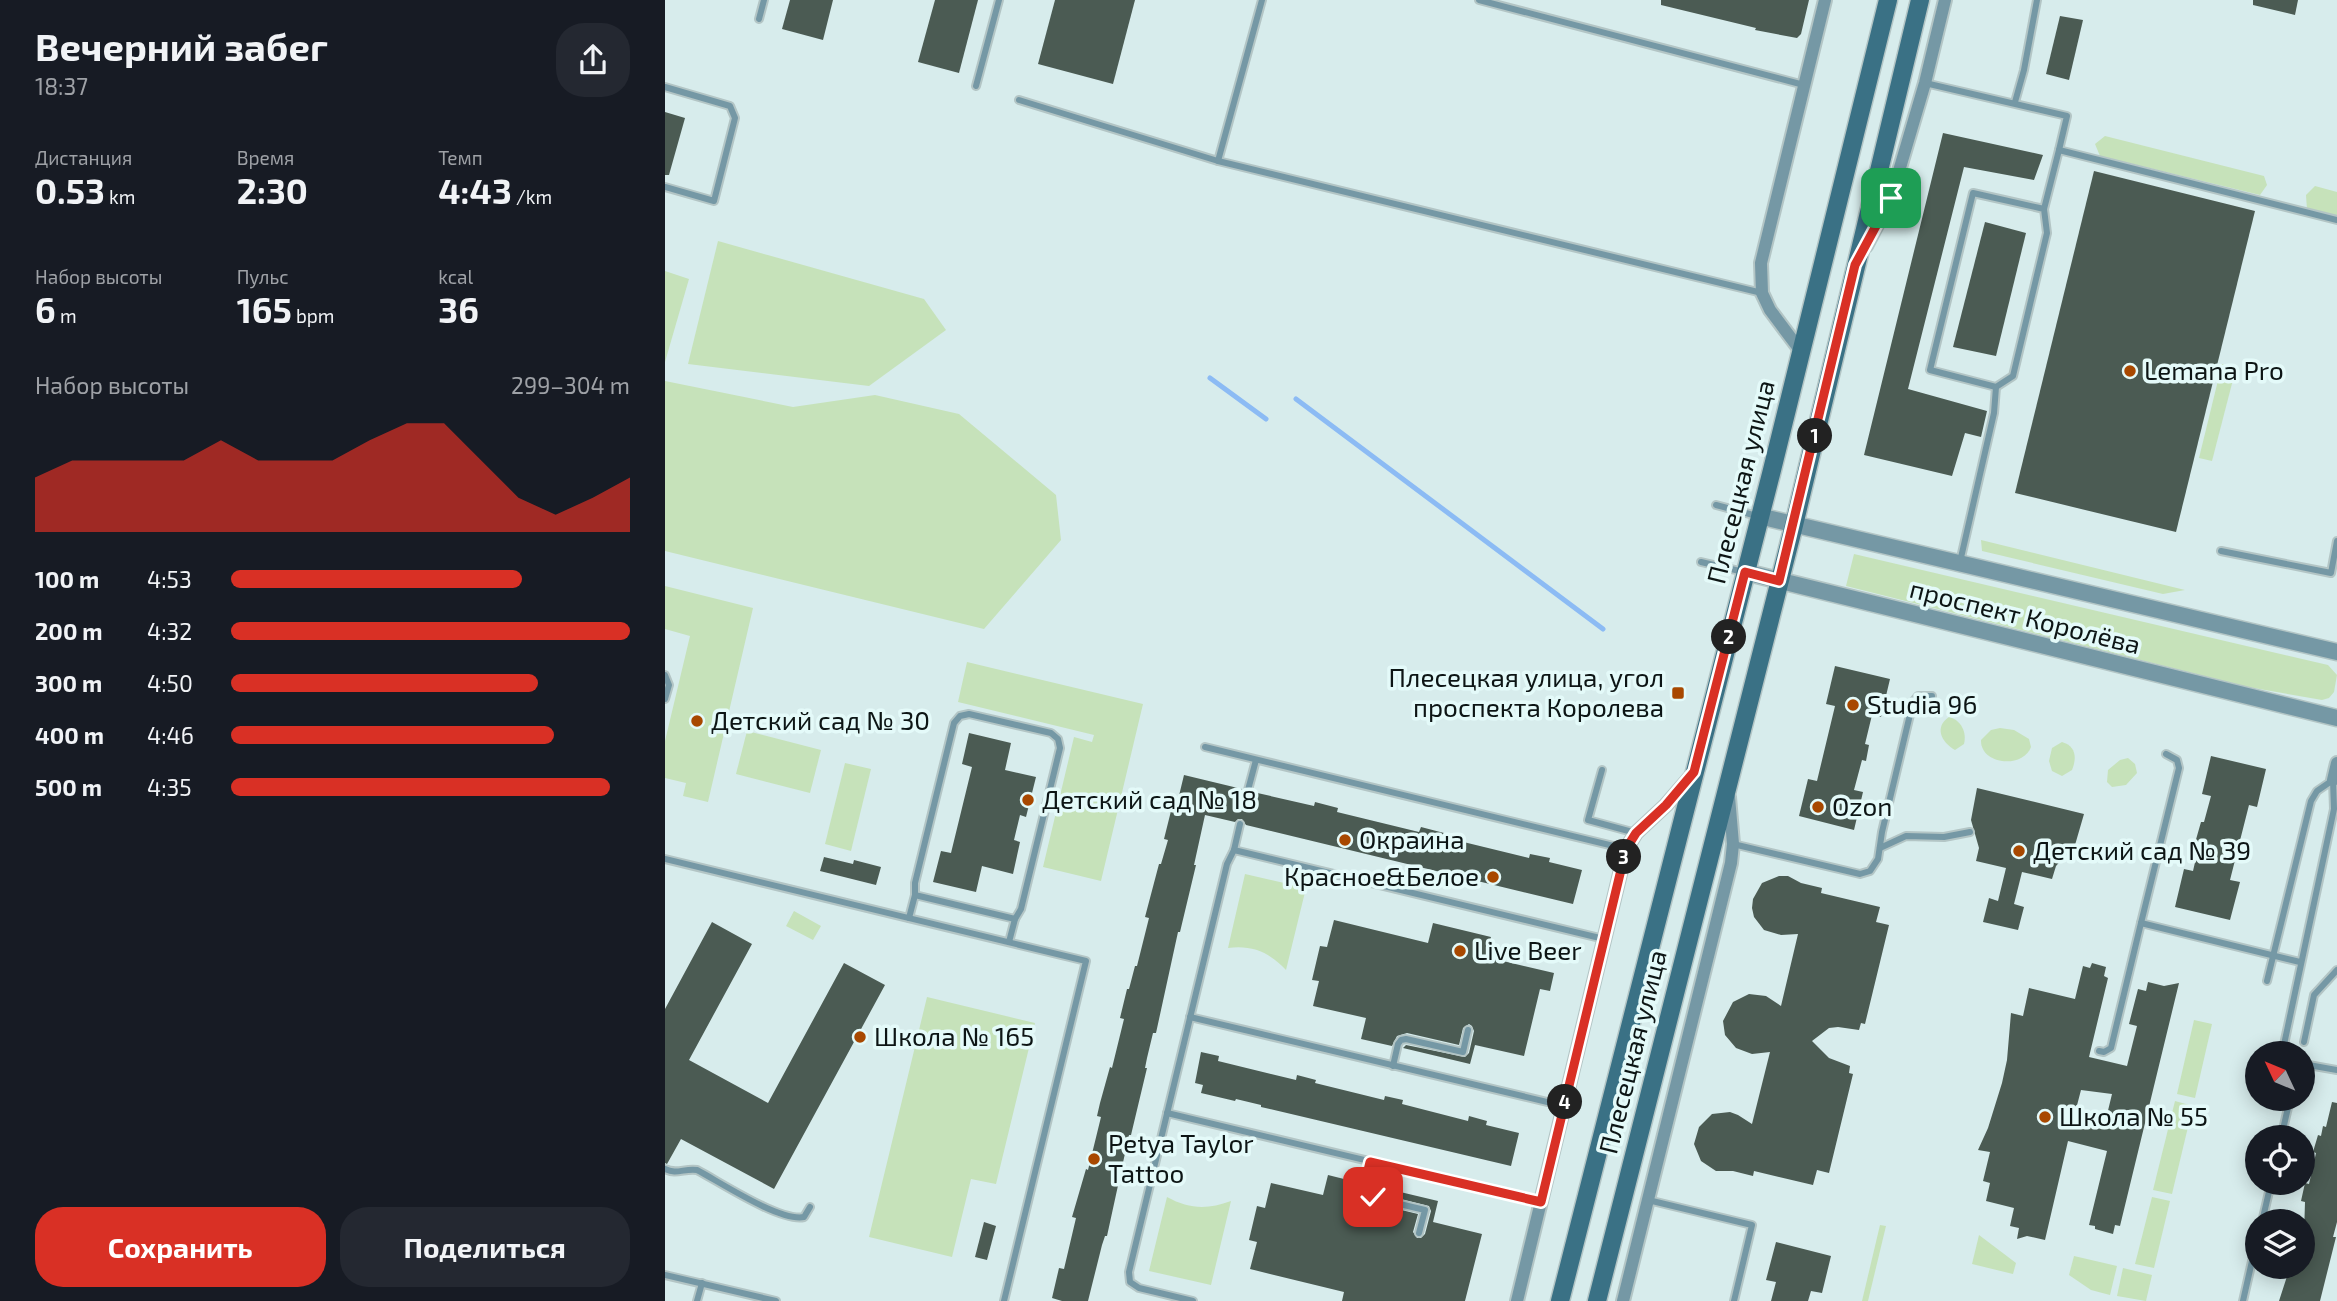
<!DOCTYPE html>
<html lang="ru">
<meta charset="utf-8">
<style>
:root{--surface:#171b24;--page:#242831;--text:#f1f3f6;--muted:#9ea1a6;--accent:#d93025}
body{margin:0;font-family:"Exo 2",sans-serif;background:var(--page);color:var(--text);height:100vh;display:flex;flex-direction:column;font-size:26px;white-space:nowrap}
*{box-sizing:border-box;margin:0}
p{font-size:23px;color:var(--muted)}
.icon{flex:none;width:38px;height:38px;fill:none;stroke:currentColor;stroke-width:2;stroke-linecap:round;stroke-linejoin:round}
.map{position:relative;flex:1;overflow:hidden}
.details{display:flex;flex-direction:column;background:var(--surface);width:665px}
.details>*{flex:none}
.needle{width:46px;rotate:314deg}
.tools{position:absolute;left:1580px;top:1041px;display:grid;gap:14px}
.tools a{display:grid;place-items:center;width:70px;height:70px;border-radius:50%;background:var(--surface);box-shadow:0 4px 18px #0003;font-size:35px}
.pin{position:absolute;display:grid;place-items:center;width:60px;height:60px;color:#fff;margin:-30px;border-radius:14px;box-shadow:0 4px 10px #0006}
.km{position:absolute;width:35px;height:35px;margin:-18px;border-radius:50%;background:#222;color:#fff;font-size:19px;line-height:35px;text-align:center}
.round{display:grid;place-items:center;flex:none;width:74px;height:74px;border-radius:28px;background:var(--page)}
.headline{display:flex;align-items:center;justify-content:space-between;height:119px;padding:0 35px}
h1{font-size:38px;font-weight:700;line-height:52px}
.stats{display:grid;grid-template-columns:repeat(3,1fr);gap:10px;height:119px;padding:7px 35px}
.stats div{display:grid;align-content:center}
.stats b{font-size:35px;font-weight:700}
.stats small{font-size:19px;font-weight:400}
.stats p{font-size:19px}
.chart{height:196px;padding:14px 35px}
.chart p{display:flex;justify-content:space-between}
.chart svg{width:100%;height:126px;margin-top:7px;fill:var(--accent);opacity:.7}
.button{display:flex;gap:14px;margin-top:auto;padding:14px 35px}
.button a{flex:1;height:80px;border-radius:28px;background:var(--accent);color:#fff;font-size:28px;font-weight:700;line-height:80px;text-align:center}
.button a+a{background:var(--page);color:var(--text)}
ul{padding:0 35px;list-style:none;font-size:23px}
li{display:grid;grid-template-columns:112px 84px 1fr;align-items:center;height:52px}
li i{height:18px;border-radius:9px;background:var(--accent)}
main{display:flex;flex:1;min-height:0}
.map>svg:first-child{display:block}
.green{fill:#c6e2ba}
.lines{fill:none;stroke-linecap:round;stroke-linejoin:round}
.stream{stroke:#8cbbf4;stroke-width:5}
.building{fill:#4b5b53;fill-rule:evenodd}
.service-casing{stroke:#b3c5c5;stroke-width:10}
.minor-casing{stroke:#b3c5c5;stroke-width:16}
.tertiary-casing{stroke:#b3c5c5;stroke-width:19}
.secondary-casing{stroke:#b3c5c5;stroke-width:21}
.service{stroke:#7598a5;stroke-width:6}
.minor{stroke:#7598a5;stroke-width:12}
.tertiary{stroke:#7598a5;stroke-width:16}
.secondary{stroke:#3a7185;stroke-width:18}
.route-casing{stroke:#fff;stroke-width:14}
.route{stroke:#d93025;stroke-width:9}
.poi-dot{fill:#a84800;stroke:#e4faf9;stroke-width:2.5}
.labels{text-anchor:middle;stroke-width:7;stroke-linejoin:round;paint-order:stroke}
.poi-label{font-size:26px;fill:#0d1515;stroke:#e4faf9;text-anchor:start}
.street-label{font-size:26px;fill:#0d1515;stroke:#e4faf9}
</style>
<main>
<section class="details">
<div class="headline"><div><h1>Вечерний забег</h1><p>18:37</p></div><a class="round"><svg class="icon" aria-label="share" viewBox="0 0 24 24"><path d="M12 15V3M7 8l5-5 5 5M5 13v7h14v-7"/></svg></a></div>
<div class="stats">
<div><p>Дистанция</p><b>0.53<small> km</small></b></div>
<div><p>Время</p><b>2:30</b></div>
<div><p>Темп</p><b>4:43<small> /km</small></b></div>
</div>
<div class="stats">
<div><p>Набор высоты</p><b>6<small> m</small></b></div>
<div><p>Пульс</p><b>165<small> bpm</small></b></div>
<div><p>kcal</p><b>36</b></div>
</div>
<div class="chart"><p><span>Набор высоты</span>299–304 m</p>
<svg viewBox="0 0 160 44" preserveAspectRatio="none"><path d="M0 44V25L10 19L20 19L30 19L40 19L50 12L60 19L70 19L80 19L90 12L100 6L110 6L120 19L130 32L140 38L150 32L160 25V44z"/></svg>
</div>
<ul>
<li><b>100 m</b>4:53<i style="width:73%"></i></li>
<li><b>200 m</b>4:32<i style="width:100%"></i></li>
<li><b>300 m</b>4:50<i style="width:77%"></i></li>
<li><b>400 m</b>4:46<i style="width:81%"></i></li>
<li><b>500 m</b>4:35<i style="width:95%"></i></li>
</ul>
<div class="button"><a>Сохранить</a><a>Поделиться</a></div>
</section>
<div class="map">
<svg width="1672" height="1301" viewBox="0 0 1672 1301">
<rect width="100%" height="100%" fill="#d7ecec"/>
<g class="green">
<path d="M1440,136l159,40 3,9 -7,10 -160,-39 -5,-12z"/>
<path d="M1650,186l22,6v26l-30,-8 -1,-15z"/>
<path d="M53,241l206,58 22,31 -77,56 -181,-22z"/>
<path d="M0,271l24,8 -24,83z"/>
<path d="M1557,364l14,4 -24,93 -13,-3z"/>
<path d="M0,381l128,26 82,-12 84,19 97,81 5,45 -77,89 -319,-78z"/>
<path d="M1316,540l204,50 -22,4 -181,-43z"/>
<path d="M1189,554l474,111 9,10 -3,17 -5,6 -7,2 -74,-13 -402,-101z"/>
<path d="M0,586l88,22 -45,194 -25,-6 3,-13 -21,-5v-37l25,-105 -25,-7z"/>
<path d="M302,662l176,42 -42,177 -58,-14 31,-130 18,5 2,-7 -136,-33z"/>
<path d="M1284,717c12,3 18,15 15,27l-9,6c-14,-8 -21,-23 -6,-33z"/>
<path d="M1335,728l14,2 15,9 2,8c-8,22 -51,18 -50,-7l10,-10z"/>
<path d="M82,731l74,19 -11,43 -74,-19z"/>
<path d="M1397,742c14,4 15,16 10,28l-10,6 -10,-5 -3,-10 3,-13z"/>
<path d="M1463,758l7,6 2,9 -11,12 -14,2 -5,-5 1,-12 12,-10z"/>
<path d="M180,763l26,6 -20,82 -26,-7z"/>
<path d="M580,874l61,14 -20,82c-17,-18 -34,-25 -58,-22z"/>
<path d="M129,911l27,15 -8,14 -27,-14z"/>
<path d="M262,997l108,26 -39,161 -25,-5 -19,78 -83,-20z"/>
<path d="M1529,1020l18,4 -17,74 -18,-4z"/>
<path d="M1510,1101l18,5 -21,88 -19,-4z"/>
<path d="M502,1197c22,12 40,13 64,4l-20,84 -62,-14z"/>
<path d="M1487,1197l18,4 -16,67 -19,-4z"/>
<path d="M1215,1225l6,1 -18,75h-6z"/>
<path d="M1314,1235l37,28 -3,11 -41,-10z"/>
<path d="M1409,1256l43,10 -7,29 -19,-5 -22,-15z"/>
<path d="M1458,1268l29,7 -6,26 -29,-5z"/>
</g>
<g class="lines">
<g class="stream">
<path d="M545,378l56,41"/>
<path d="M631,399l307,230"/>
</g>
</g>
<g class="building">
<path d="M125,0h43l-10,40 -41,-11z"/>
<path d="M270,0h43l-19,73 -41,-11z"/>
<path d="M390,0h80l-22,84 -75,-20z"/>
<path d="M996,0h148l-8,34 -4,4 -42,-8 1,-2 -95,-23z"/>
<path d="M1588,0h45l-3,15 -42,-10z"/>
<path d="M1395,16l23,4 -14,60 -23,-6z"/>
<path d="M0,112l20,6 -16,57h-4z"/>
<path d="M1278,133l100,22 -9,25 -70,-13 -56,222 79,22 -6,26 -16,-4 -13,43 -88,-21z"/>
<path d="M1429,171l161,40 -79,321 -161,-39z"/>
<path d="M1320,222l41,11 -30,123 -43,-9z"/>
<path d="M1170,666l55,13 -9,38 -9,-2 -7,29 4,1 -3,16 -4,-1 -8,30 9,2 -9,38 -55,-14 9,-37 9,2 18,-75 -9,-2z"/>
<path d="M304,733l42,10 -6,27 31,7 -10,40 -6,-2 -6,25 6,2 -7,32 -31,-8 -6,26 -43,-10 8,-31 10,2 21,-86 -10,-3z"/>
<path d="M1546,756l55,13 -9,38 -8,-2 -19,75 10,2 -10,38 -55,-13 9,-38 9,2 6,-26 -4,-2 6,-21h3l7,-26 -9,-2z"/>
<path d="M519,775l58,14 5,7 6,-4 61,14 1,-4 23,6 -1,4 82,20 2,-5 23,6 -1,4 86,21 1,-4 20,4 -1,4 33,8 -9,34 -327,-79 -4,-6h-4l-3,3 -30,-7 -11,50h2l-16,67h-2l-22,101h-3l-6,25 -2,10h2l-16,67h-2l-22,101h-2l-3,9 -14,56h-26l-10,-3 7,-30 5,1 12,-51 -4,-1 14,-48 2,1 13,-53 -4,-1 3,-13 10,-36 2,1 12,-49 -4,-1 7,-29h2l6,-23h2l12,-48 -4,-1 14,-53h2l7,-24 -4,-1 8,-32 4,1z"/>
<path d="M1312,788l107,26 -9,31 -19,21 -4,13 -30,-7 -8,32 10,3 -6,23 -35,-8 6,-24 9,3 8,-33 -30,-7 3,-13 -8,-28z"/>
<path d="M159,857l29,7 1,-4 27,7 -5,18 -56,-14z"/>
<path d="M1114,876h9l13,7 21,5 -1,5 59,14 -4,15 13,3 -24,99 -4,-1 -2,7 -21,-3 -9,1 -17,13 17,17 21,8 -1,7 4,1 -24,99 -12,-3 -4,15 -59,-14 -1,5 -20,-5h-17l-15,-10 -7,-17 5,-17 13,-13 18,-2 8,3 14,9 18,-72 -18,2 -16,-6 -11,-13 -2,-14 10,-19 16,-8 17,2 15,10 17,-72 -17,1 -17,-5 -10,-13 -2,-9 1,-9 9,-16z"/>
<path d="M669,920l94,23 5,-20 58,14 -5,20 68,16 -4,18 -10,-2 -16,67 -49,-11 -5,19 -67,-16 3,-3 59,12 4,-4 5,-22 -2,-5 -3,-2 -6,4 -4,17 -52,-12 -10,3 -5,10 -31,-7 5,-21 -53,-12 6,-25 -7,-1 8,-34 7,1z"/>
<path d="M47,922l40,22 -63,116 79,43 76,-140 41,22 -111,204 -93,-50 -14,25 -2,-1v-154z"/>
<path d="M1427,963l14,4 -2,9 4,2 -19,79 38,9 10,-40 -8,-2 9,-35 8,2 2,-9 16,4 15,-3 -59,243 -5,-1 -2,9 -18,-5v-3l-6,-1 18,-74 -39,-10 -23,99 -18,-4 -10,3 2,-11 -9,-2 4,-18 -28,-7 4,-18 -7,-2 7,-29 -12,-2 10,-22 14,-45 5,-23 4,-47 12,3 6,-28 46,11 8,-33 7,2zM1416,1090l31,4 -7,29 -30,-10z"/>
<path d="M536,1052l18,4 -1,5 78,19 1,-5 19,5 -1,3 69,17 1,-4 18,4 -1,4 66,17 1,-5 18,5 -1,4 33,8 -8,33 -250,-59v-2l-25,-6 -1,2 -34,-8 2,-8 -8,-2z"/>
<path d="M1667,1102l5,1v119l-4,15h3l-16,64h-41l11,-34h13l2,-65 -4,-1 4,-18 4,1 7,-31 -3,-1 5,-17 3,1 2,-10 3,1z"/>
<path d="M663,1175l32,8 2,12 6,7 50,12 -5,18 4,6h4l4,-4 6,-23 -2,-5 -56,-14 -2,-7 67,16 -5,21 49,12 -17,67h-123l2,-9 -94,-23 7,-27 -8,-2 8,-34 8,2 6,-25 52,12z"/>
<path d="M319,1222l12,4 -9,34 -12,-3z"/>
<path d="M1111,1242l55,14 -9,37 -11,-2 -3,10h-37l5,-19 -10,-2z"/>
</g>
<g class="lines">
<defs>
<g id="service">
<path d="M814,0l325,85"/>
<path d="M94,19l5,-19"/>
<path d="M1260,83l142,33 -8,34 278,70"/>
<path d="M311,86l23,-86"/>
<path d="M0,87l65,19 5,12 -21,83 -49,-14"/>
<path d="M354,100l199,61 44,-161"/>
<path d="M1350,102l9,-32 13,-70"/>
<path d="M553,161l544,132"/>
<path d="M1379,209l-71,-16 -43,177 66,17 17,-11 34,-143 -3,-24 15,-59"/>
<path d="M1051,505l41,11"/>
<path d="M1556,551l110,22 6,-32"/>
<path d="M1036,562l43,10"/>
<path d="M1295,562l34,-149 2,-26"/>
<path d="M0,675l4,10 -4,14"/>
<path d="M540,747l421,102"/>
<path d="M1501,754l11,6 2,8 -38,155 159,39"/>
<path d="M937,770l-14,50 48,13"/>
<path d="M583,790l8,-30"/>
<path d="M1068,844l127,30 10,-3 8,-12 4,-27 31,-130 5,-6h14"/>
<path d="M1215,848l26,-12 38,1 26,-5"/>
<path d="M569,850l370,89"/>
<path d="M0,859l421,102 -82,340"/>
<path d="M244,918l6,-23v-12l39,-160 6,-7 9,-2 82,19 7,6 2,9 -39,161 -6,10 -100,-24"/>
<path d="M344,942l6,-23"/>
<path d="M1602,981l44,-180 6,-10 16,-11"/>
<path d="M525,1017l374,89"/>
<path d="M1639,1042l10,-47 23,-25"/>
<path d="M1434,1051l5,1 7,-4 30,-125"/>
<path d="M1617,1054l52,-245 -1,-29"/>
<path d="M1638,1064l34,6"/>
<path d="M728,1066l5,-22 3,-4 5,-1 57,13 5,-22"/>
<path d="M502,1113l374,89"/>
<path d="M1616,1138l9,-39"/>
<path d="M705,1162c-2,11 -10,26 0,35l55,13 -6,23"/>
<path d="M0,1169c11,6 20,-1 32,1 23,12 83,52 107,47l6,-10"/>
<path d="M983,1200l104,25 -18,76"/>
<path d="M1597,1222l9,-39"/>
<path d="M0,1275l111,26"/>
<path d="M32,1301l5,-18"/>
<path d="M528,1301l-54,-13 -9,-6 -1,-10 98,-408 7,-14 6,-26"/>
<path d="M1578,1301l14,-62"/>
</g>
<g id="minor">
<path d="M1201,246l25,-48 34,-115 20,-83"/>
<path d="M1135,350l-30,-40 -8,-17 -1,-30 64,-263"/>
<path d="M1668,780l4,-17"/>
<path d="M852,1301l109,-452 10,-16 30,-28 26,-30"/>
<path d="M958,1301l108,-438 2,-19 -4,-47"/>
</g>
<g id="tertiary">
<path d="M1094,516l578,136"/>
<path d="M1080,572l592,146"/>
</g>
<g id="secondary">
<path d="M895,1301l212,-831 116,-470"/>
<path d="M932,1301l197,-776 126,-525"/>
</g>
</defs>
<use href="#service" class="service-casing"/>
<use href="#minor" class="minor-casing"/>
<use href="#tertiary" class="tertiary-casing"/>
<use href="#secondary" class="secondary-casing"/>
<use href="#service" class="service"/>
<use href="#minor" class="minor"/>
<use href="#tertiary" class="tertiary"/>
<use href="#secondary" class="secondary"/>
</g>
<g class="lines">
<defs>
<path id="route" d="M708,1197l-8,-4 -1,-6 6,-25 171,40 85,-353 10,-16 30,-28 28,-33 51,-200 34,9 76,-316 36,-67"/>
</defs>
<use href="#route" class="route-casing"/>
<use href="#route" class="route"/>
</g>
<g class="poi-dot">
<circle cx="1465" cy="371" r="7"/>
<rect x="1006" y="686" width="14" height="14" rx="3.5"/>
<circle cx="1188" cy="705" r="7"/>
<circle cx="32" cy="721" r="7"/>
<circle cx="363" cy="800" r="7"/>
<circle cx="1153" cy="807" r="7"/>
<circle cx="680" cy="840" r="7"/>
<circle cx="1354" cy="851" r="7"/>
<circle cx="828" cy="877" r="7"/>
<circle cx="795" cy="951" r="7"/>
<circle cx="195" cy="1037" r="7"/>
<circle cx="1380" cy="1117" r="7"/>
<circle cx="429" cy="1159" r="7"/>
</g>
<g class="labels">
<g class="poi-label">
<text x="1479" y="380">Lemana Pro</text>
<text x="999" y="687" text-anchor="end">Плесецкая улица, угол<tspan x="999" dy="30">проспекта Королева</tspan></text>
<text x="1202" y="714">Studia 96</text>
<text x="46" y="730">Детский сад № 30</text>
<text x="377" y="809">Детский сад № 18</text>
<text x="1167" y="816">Ozon</text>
<text x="694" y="849">Окраина</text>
<text x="1368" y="860">Детский сад № 39</text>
<text x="814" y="886" text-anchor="end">Красное&amp;Белое</text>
<text x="809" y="960">Live Beer</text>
<text x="209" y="1046">Школа № 165</text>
<text x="1394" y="1126">Школа № 55</text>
<text x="443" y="1153">Petya Taylor<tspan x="443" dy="30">Tattoo</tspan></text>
</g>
<g class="street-label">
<text transform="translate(1076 482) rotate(-76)" y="9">Плесецкая улица</text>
<text transform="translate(1360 617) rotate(14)" y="9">проспект Королёва</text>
<text transform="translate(968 1052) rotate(-76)" y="9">Плесецкая улица</text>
</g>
</g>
</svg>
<div class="tools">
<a><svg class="needle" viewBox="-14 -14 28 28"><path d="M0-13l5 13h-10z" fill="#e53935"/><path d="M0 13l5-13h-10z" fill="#9ea1a6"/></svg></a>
<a><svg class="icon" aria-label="locate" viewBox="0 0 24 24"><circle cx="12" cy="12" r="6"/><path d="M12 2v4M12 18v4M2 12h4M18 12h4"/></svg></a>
<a><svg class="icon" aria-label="layers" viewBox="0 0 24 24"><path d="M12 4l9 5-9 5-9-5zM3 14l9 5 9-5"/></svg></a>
</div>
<div class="pin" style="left:1226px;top:198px;background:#1e9e55"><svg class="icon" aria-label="arrive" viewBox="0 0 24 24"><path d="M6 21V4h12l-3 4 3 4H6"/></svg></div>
<div class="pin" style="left:708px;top:1197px;background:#d93025"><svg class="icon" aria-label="check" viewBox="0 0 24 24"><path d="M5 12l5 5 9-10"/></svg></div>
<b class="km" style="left:1150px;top:436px">1</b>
<b class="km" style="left:1064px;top:637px">2</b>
<b class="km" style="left:959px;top:857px">3</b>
<b class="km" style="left:900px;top:1102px">4</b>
</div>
</main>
